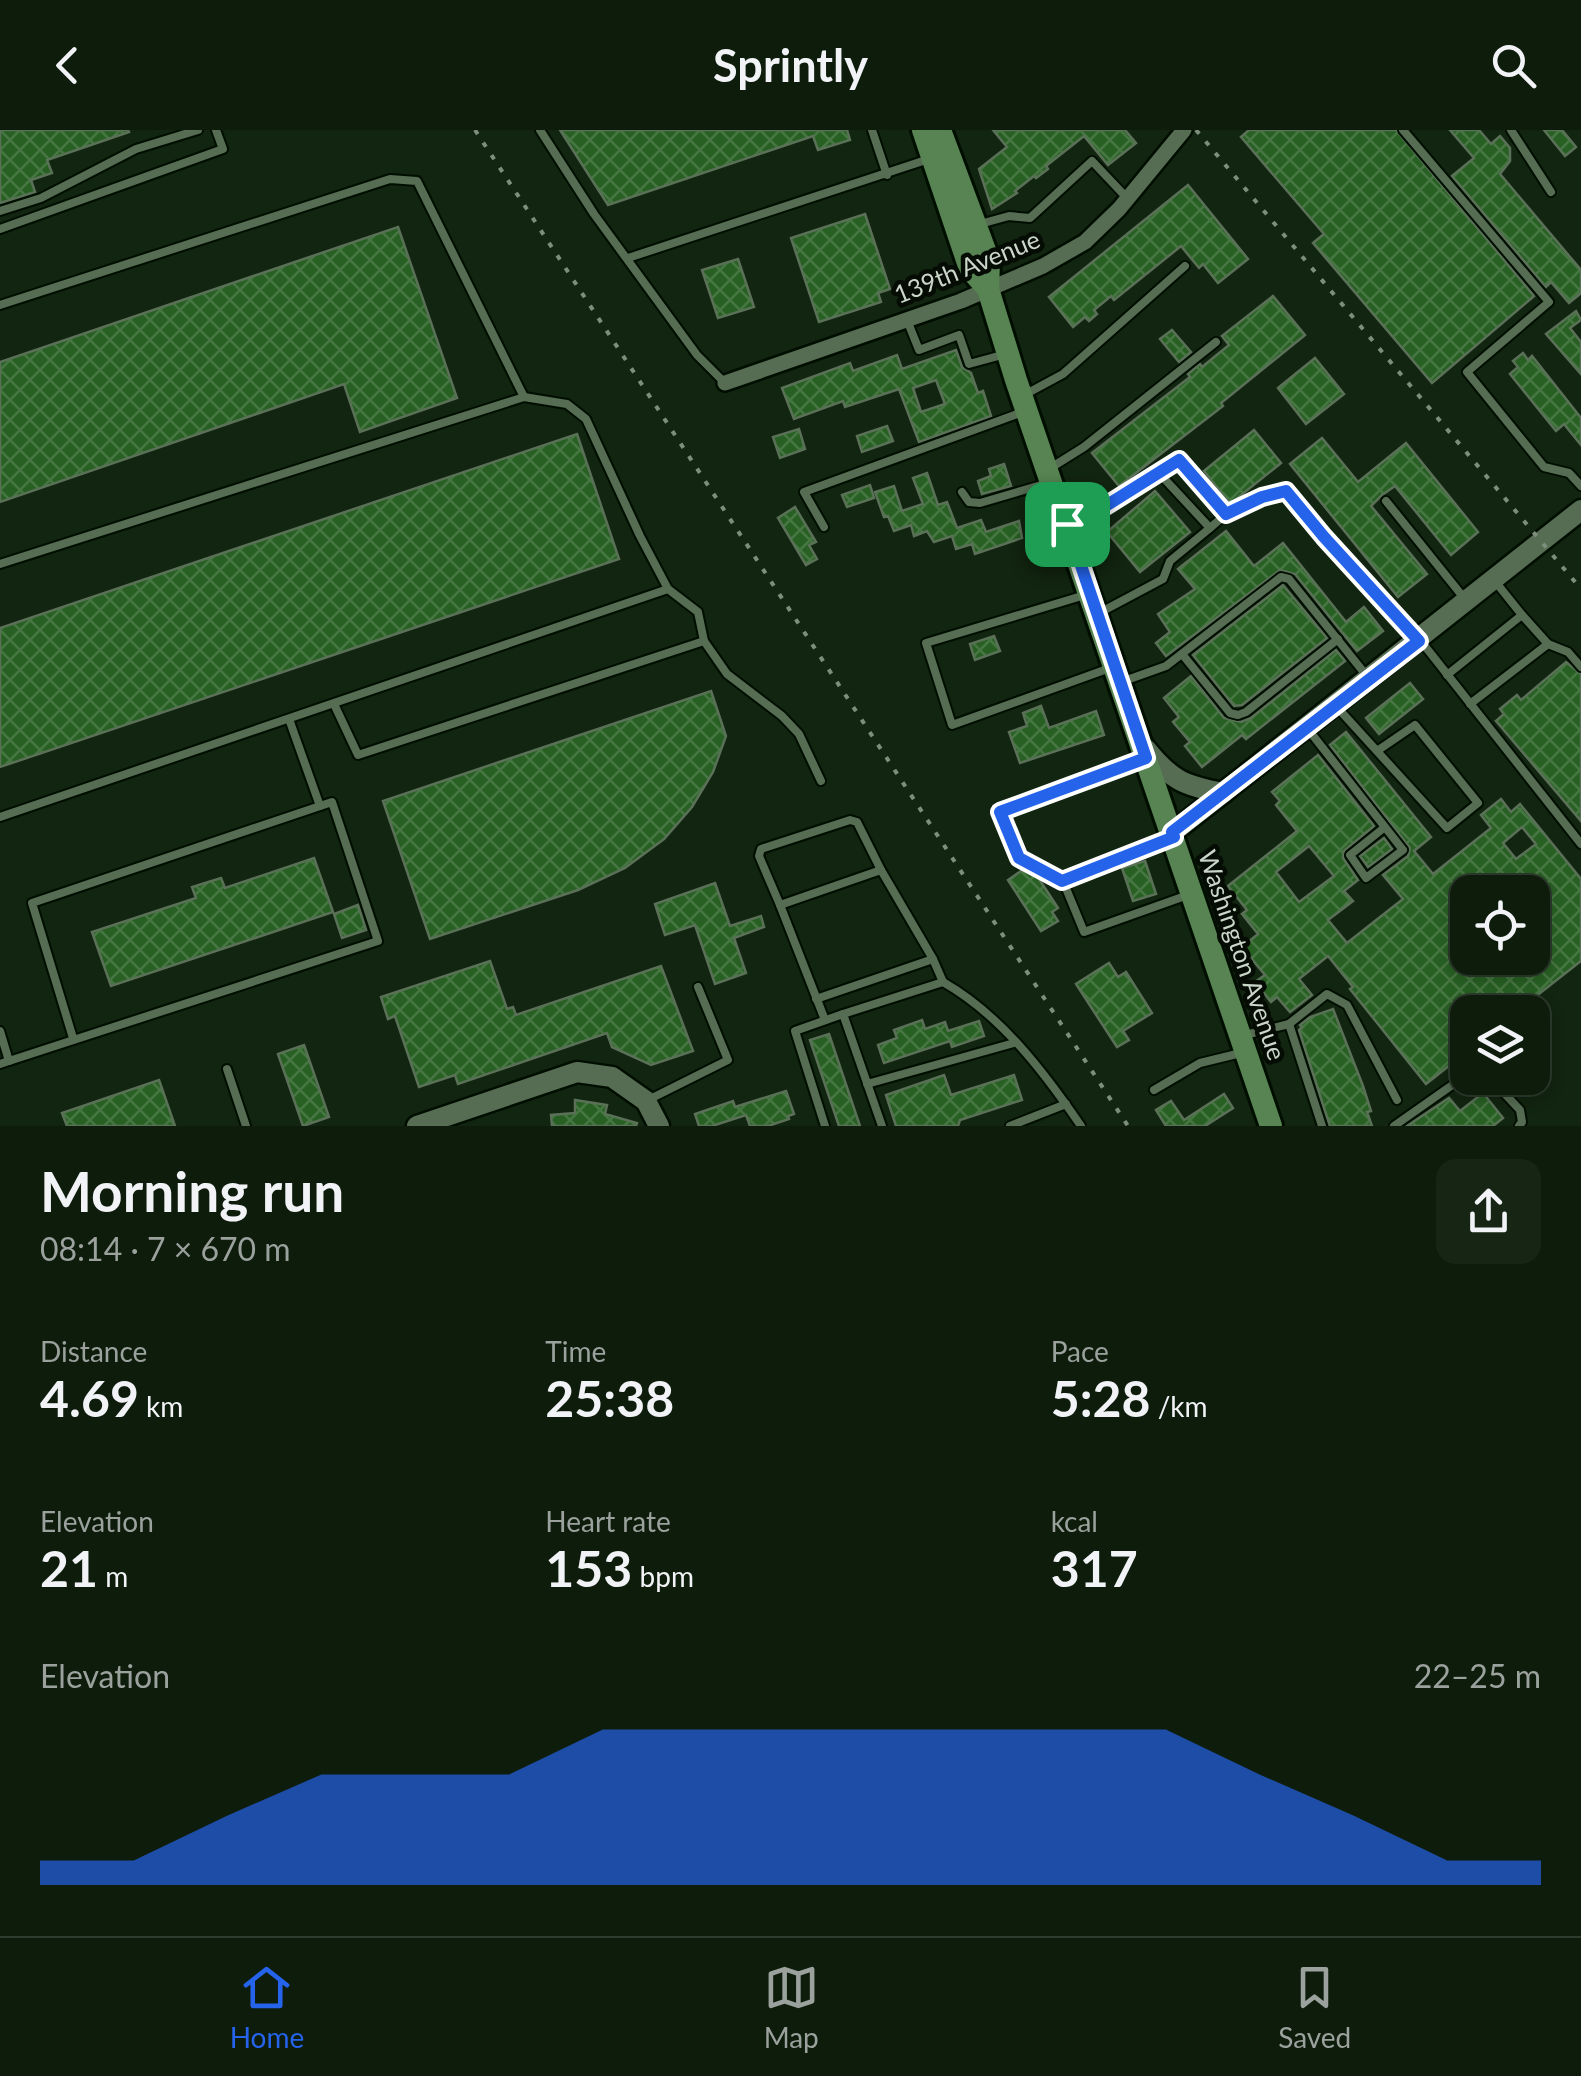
<!DOCTYPE html>
<meta charset="utf-8">
<style>
:root{--surface:#0e1c0c;--page:#172515;--text:#f1f3f6;--muted:#9ba19d;--line:#2e3a2d;--accent:#2563eb}
body{margin:0;font-family:Lato,sans-serif;background:var(--page);color:var(--text);height:100vh;display:flex;flex-direction:column;font-size:38px;white-space:nowrap}
*{box-sizing:border-box;margin:0}
p{font-size:32px;color:var(--muted)}
.icon{flex:none;width:55px;height:55px;fill:none;stroke:currentColor;stroke-width:2;stroke-linecap:round;stroke-linejoin:round}
.map{position:relative;height:996px;overflow:hidden}
.drawer{display:flex;flex-direction:column;background:var(--surface);flex:1}
.drawer>*{flex:none}
.tools{position:absolute;left:1450px;top:745px;display:grid;gap:20px}
.tools a{display:grid;place-items:center;width:100px;height:100px;border-radius:20px;background:var(--surface);box-shadow:0 5px 15px #0003,0 0 0 2px var(--line);font-size:50px}
.pin{position:absolute;display:grid;place-items:center;width:85px;height:85px;color:#fff;margin:-42px;border-radius:20px;box-shadow:0 5px 15px #0006}
.round{display:grid;place-items:center;flex:none;width:105px;height:105px;border-radius:20px;background:var(--page)}
.overview{display:flex;align-items:center;justify-content:space-between;height:170px;padding:0 40px}
h1{font-size:55px;font-weight:700;line-height:75px}
.figures{display:grid;grid-template-columns:repeat(3,1fr);gap:15px;height:170px;padding:10px 40px}
.figures div{display:grid;align-content:center}
.figures b{font-size:50px;font-weight:700}
.figures small{font-size:28px;font-weight:400}
.figures p{font-size:28px}
.chart{height:280px;padding:20px 40px}
.chart p{display:flex;justify-content:space-between}
.chart svg{width:100%;height:180px;margin-top:10px;fill:var(--accent);opacity:.7}
header{display:flex;justify-content:space-between;align-items:center;height:130px;padding:0 40px;background:var(--surface);font-size:45px;font-weight:700}
.menu{display:flex;justify-content:space-around;align-items:center;height:140px;border-top:2px solid var(--line);background:var(--surface);font-size:28px;color:var(--muted)}
.menu a{display:grid;justify-items:center;gap:5px}
.menu .selected{color:var(--accent)}
.map>svg:first-child{display:block}
.building{fill:url(#building-cross-hatch);stroke:#5a7158;stroke-width:2.5;fill-rule:evenodd}
.lines{fill:none;stroke-linecap:round;stroke-linejoin:round}
.service-casing{stroke:#000e00;stroke-width:12}
.minor-casing{stroke:#000e00;stroke-width:20}
.tertiary-casing{stroke:#000e00;stroke-width:25}
.secondary-casing{stroke:#000e00;stroke-width:28}
.service{stroke:#566c53;stroke-width:8}
.minor{stroke:#566c53;stroke-width:15}
.tertiary{stroke:#566c53;stroke-width:20}
.secondary{stroke:#578452;stroke-width:22}
.rail{stroke:#7e8e7d;stroke-width:4;stroke-dasharray:5 10;stroke-linecap:butt}
.route-casing{stroke:#fff;stroke-width:20}
.route{stroke:#2563eb;stroke-width:12}
.labels{text-anchor:middle;stroke-width:9;stroke-linejoin:round;paint-order:stroke}
.street-label{font-size:25px;fill:#c9d6c8;stroke:#050c04}
</style>
<header><svg class="icon" aria-label="back" viewBox="0 0 24 24"><path d="M15 5l-7 7 7 7"/></svg>Sprintly<svg class="icon" aria-label="search" viewBox="0 0 24 24"><circle cx="10" cy="10" r="6"/><path d="M15 15l6 6"/></svg></header>
<div class="map">
<svg width="1581" height="996" viewBox="0 0 1581 996">
<defs>
<pattern id="building-cross-hatch" width="8" height="8" patternUnits="userSpaceOnUse" patternTransform="scale(2.5)"><rect width="8" height="8" fill="#286023"/><path d="M0 0l8 8M0 8l8-8" fill="none" stroke="#467641"/></pattern>
</defs>
<rect width="100%" height="100%" fill="#122510"/>
<g class="building">
<path d="M0,0h128l1,2 -82,28 5,13 -21,7 4,12 -35,11z"/>
<path d="M560,0h287l3,10 -32,10 -5,-14 -205,69z"/>
<path d="M993,0h132l11,13 -28,22 -24,-29 -38,30 2,3 -12,9 -2,-2 -19,15 2,2 -25,16 -13,-40 28,-22z"/>
<path d="M1249,0h147l138,166 -102,87 -119,-140 11,-9 -83,-97z"/>
<path d="M1450,0h29l12,14 9,-8 10,12v13l-10,13 81,96v23l-12,10 -18,-21 -5,5 -94,-111 22,-18z"/>
<path d="M1544,0h18l14,17 -11,9z"/>
<path d="M1188,55l60,74 -30,24 -15,-19 -4,4 -18,-22 -67,54 -3,-4 -17,14 3,4 -8,7 -4,-4 -12,10 -24,-30z"/>
<path d="M865,84l25,75 -12,4 3,9 -62,20 -28,-84z"/>
<path d="M398,97l59,171 -97,34 -16,-48 -344,118v-140z"/>
<path d="M738,129l16,48 -36,11 -16,-48z"/>
<path d="M1273,166l32,39 -84,68 2,3 -104,80 -27,-33 98,-76 -2,-3 12,-10 2,3 27,-22 -7,-9z"/>
<path d="M1576,181l5,9 -11,8 11,14v32l-35,-40z"/>
<path d="M1172,200l19,22 -12,10 -19,-23z"/>
<path d="M956,220l6,17 9,6 7,20 5,-2 8,25 -72,26 -20,-53 -54,18 -2,-6 -49,18 -12,-31 68,-25 3,8 44,-16 5,14zM936,250l9,24 -24,8 -8,-24z"/>
<path d="M1523,223l5,7 4,-4 49,62v27l-17,-21 -8,7 -46,-57 8,-7 -5,-6z"/>
<path d="M1315,228l29,36 -38,30 -28,-36z"/>
<path d="M887,296l6,15 -31,11 -5,-16z"/>
<path d="M799,299l6,20 -25,9 -7,-21z"/>
<path d="M1254,300l27,33 -51,41 -26,-33z"/>
<path d="M577,304l42,125 -619,208v-139z"/>
<path d="M1322,308l36,44 48,-39 72,89 -27,23 -56,-69 -13,9 -11,11 56,68 -29,23 -108,-133z"/>
<path d="M1004,334l7,22 -29,8 -4,-13 13,-5 -2,-7z"/>
<path d="M927,343l11,32 9,-3 10,26 24,-8 5,12 33,-11 3,17 -47,16 -3,-10 -16,5 -4,-13 -18,6 -7,-11 -13,5 -3,-11 -17,6 -6,-15 -4,1 -9,-25 19,-6 8,25 21,-7 -10,-26z"/>
<path d="M870,355l4,13 -27,9 -5,-12z"/>
<path d="M1155,361l35,41 -50,40 -33,-40z"/>
<path d="M795,377l21,35 -7,3 8,14 -11,6 -28,-47z"/>
<path d="M1226,401l28,35 29,-23 63,79 18,-15 19,24 -26,20 -62,-77 -15,-4 -114,86 -10,-13 14,-11 -12,-18 37,-25 -17,-20z"/>
<path d="M1283,455l44,53 -85,67 -8,1 -41,-51z"/>
<path d="M994,506l6,15 -25,9 -5,-16z"/>
<path d="M1336,520l9,11 -99,78 -4,-4 -40,32 -17,-21 5,-4 -17,-20 6,-5 -15,-19 27,-22 33,42 17,4 10,-4z"/>
<path d="M1566,532l15,12v147l-85,-100 8,-7 -4,-5 17,-14 4,5z"/>
<path d="M1410,553l13,16 -44,35 -13,-16z"/>
<path d="M711,561l15,45 -13,36 -21,35 -28,32 -39,29 -47,22 -148,49 -47,-138z"/>
<path d="M1041,576l8,22 47,-17 8,24 -84,28 -11,-31 18,-6 -4,-13z"/>
<path d="M1346,602l85,105 -17,14 19,23 58,-46 -10,-13 20,-16 10,13 9,-8 61,75v82l-65,51h-48v39l-42,33 -76,-95 3,-2 -25,-31 -29,23 13,16 -22,17 -13,-15 -6,5 -16,-20 10,-7 -23,-28 16,-13 -16,-20 5,-4 -19,-24 69,-55 -21,-26 4,-4 -8,-9 46,-37 56,71 -30,25 -1,7 15,22 -14,11 9,10 -25,19 19,23 56,-44 -20,-24 25,-19 2,-8 -80,-103zM1522,697l14,17 -20,15 -13,-16zM1309,716l25,30 -35,26 -23,-30zM1468,762h64v66h-50l-14,11z"/>
<path d="M1384,708l8,11 -24,18 -8,-11z"/>
<path d="M314,728l19,54 -222,74 -19,-54 104,-34 -4,-11 29,-9 4,10z"/>
<path d="M1145,731l11,33 -23,7 -11,-33z"/>
<path d="M1024,739l13,7 21,32 -6,4 6,9 -17,10 -33,-51z"/>
<path d="M715,753l15,43 31,-10 3,11 -30,11 12,35 -31,11 -20,-59 -30,10 -10,-31z"/>
<path d="M358,775l8,25 -24,8 -8,-24z"/>
<path d="M490,831l17,48 6,-2 3,8 145,-49 32,85 -42,14 -39,-18 -5,-14 -149,51 -3,-9 -36,12 -24,-71 -7,3 -7,-22z"/>
<path d="M1109,833l9,14 8,-5 26,41 -29,18 6,9 -12,7 -41,-63z"/>
<path d="M1333,879l30,77 8,25 -4,1 5,14h-42l-4,-12 -27,-84 3,-3 -2,-2 10,-8z"/>
<path d="M922,890l3,9 20,-7 3,9 31,-10 5,15 -32,11 -2,-6 -66,22 -6,-18 19,-7 -3,-8z"/>
<path d="M829,904l31,92h-21l-29,-86z"/>
<path d="M304,915l25,72 -26,9 -25,-72z"/>
<path d="M944,945l7,20 63,-20 8,25 -62,20 -2,6h-62l-10,-31z"/>
<path d="M159,950l16,46h-108l-5,-13z"/>
<path d="M786,961l8,23 -6,2 1,3 -21,7h-18l-4,-11 -34,11h-13l-4,-12 38,-13 2,6z"/>
<path d="M1483,963l20,25 -10,8h-86l42,-28 11,13z"/>
<path d="M1224,964l9,14 -28,18h-39l-10,-16 15,-9 13,19z"/>
<path d="M575,970l32,5 -2,9 32,9 -1,3h-84l-1,-11 24,-2z"/>
</g>
<g class="lines">
<defs>
<g id="service">
<path d="M540,0l54,84 103,141 28,28"/>
<path d="M872,0l15,45"/>
<path d="M1403,0l146,172 -82,70 77,95 25,6 12,13"/>
<path d="M1511,0l40,62"/>
<path d="M0,81l41,-13 95,-49 62,-19"/>
<path d="M980,94l29,-8 21,2 62,-57 35,37"/>
<path d="M0,99l223,-80 -7,-19"/>
<path d="M628,128l301,-99"/>
<path d="M0,175l390,-126 27,2 107,216"/>
<path d="M907,190l12,30 40,-15 10,29 33,-9"/>
<path d="M1026,264l37,-20 122,-108"/>
<path d="M1052,337l32,-20 132,-105"/>
<path d="M1159,343l20,-13 47,54 -16,14"/>
<path d="M962,362l7,10 11,1 68,-20"/>
<path d="M1386,371l78,97"/>
<path d="M1226,384l51,-23h10l37,46 104,113 153,194"/>
<path d="M1069,394l19,-7 71,-44 51,55 -40,33 -7,18 -62,33"/>
<path d="M824,397l-20,-35 219,-80"/>
<path d="M0,434l524,-167 43,7 19,15 54,117 28,53 30,23 6,29 -346,114 -24,-51"/>
<path d="M1085,465l-159,48 26,82 158,-57"/>
<path d="M704,511l23,33 55,42 17,18 22,47"/>
<path d="M1548,514l20,8 13,15"/>
<path d="M1182,524l48,59 8,2 8,-3 92,-73"/>
<path d="M1447,545l75,-60 -28,-35"/>
<path d="M1124,551l42,-15 115,-89 8,2 77,96"/>
<path d="M1470,574l78,-60 -26,-29"/>
<path d="M1335,575l112,123 31,-25 -63,-78 -38,26"/>
<path d="M289,589l31,87"/>
<path d="M1307,598l96,122 -37,28 -16,-23 35,-28"/>
<path d="M1141,629l-141,52 19,47 44,23 107,-43"/>
<path d="M0,687l668,-228"/>
<path d="M1063,751l21,51 104,-37"/>
<path d="M780,775l-21,-49 2,-7 89,-29 7,2 24,48"/>
<path d="M816,869l117,-40"/>
<path d="M825,890l-45,-115 101,-35 52,89 10,23"/>
<path d="M1289,894l33,102"/>
<path d="M0,901l9,30 -9,3"/>
<path d="M1245,905l44,-11 38,-30 20,11 50,95"/>
<path d="M9,931l369,-120 -46,-139 -300,101 41,135"/>
<path d="M227,939l19,57"/>
<path d="M1490,948l30,32 2,12 -3,4"/>
<path d="M867,954l147,-41"/>
<path d="M1154,960l46,-27 41,-10"/>
<path d="M646,971l82,-41 -30,-73"/>
<path d="M825,996l-30,-95 48,-17"/>
<path d="M882,996l-39,-112 100,-32c58,33 101,90 138,144"/>
<path d="M1010,996l56,-22"/>
<path d="M1394,996l74,-52"/>
</g>
<path id="minor" d="M725,253l236,-82 82,-35 42,-24 34,-33 65,-79"/>
<g id="tertiary">
<path d="M1146,619c25,31 38,37 77,44"/>
<path d="M1172,703l409,-323"/>
<path d="M417,996l160,-54 35,5 34,24 13,25"/>
</g>
<g id="secondary">
<path d="M923,0l47,139 18,20"/>
<path d="M940,0l49,131 -1,28 28,91 255,746"/>
</g>
</defs>
<use href="#service" class="service-casing"/>
<use href="#minor" class="minor-casing"/>
<use href="#tertiary" class="tertiary-casing"/>
<use href="#secondary" class="secondary-casing"/>
<use href="#service" class="service"/>
<use href="#minor" class="minor"/>
<use href="#tertiary" class="tertiary"/>
<use href="#secondary" class="secondary"/>
<g class="rail">
<path d="M475,0l653,996"/>
<path d="M1196,0l385,459"/>
</g>
</g>
<g class="lines">
<defs>
<path id="route" d="M1179,330l47,54 36,-17 24,-6 38,46 95,104 -247,191 2,5 -112,44 -43,-23 -19,-46 146,-54 -79,-234 21,-7z"/>
</defs>
<use href="#route" class="route-casing"/>
<use href="#route" class="route"/>
</g>
<g class="labels">
<g class="street-label">
<text transform="translate(967 137) rotate(-22)" y="9">139th Avenue</text>
<text transform="translate(1242 825) rotate(71)" y="9">Washington Avenue</text>
</g>
</g>
</svg>
<div class="tools">
<a><svg class="icon" aria-label="locate" viewBox="0 0 24 24"><circle cx="12" cy="12" r="6"/><path d="M12 2v4M12 18v4M2 12h4M18 12h4"/></svg></a>
<a><svg class="icon" aria-label="layers" viewBox="0 0 24 24"><path d="M12 4l9 5-9 5-9-5zM3 14l9 5 9-5"/></svg></a>
</div>
<div class="pin" style="left:1067px;top:394px;background:#1e9e55"><svg class="icon" aria-label="arrive" viewBox="0 0 24 24"><path d="M6 21V4h12l-3 4 3 4H6"/></svg></div>
</div>
<section class="drawer">
<div class="overview"><div><h1>Morning run</h1><p>08:14 · 7 × 670 m</p></div><a class="round"><svg class="icon" aria-label="share" viewBox="0 0 24 24"><path d="M12 15V3M7 8l5-5 5 5M5 13v7h14v-7"/></svg></a></div>
<div class="figures">
<div><p>Distance</p><b>4.69<small> km</small></b></div>
<div><p>Time</p><b>25:38</b></div>
<div><p>Pace</p><b>5:28<small> /km</small></b></div>
</div>
<div class="figures">
<div><p>Elevation</p><b>21<small> m</small></b></div>
<div><p>Heart rate</p><b>153<small> bpm</small></b></div>
<div><p>kcal</p><b>317</b></div>
</div>
<div class="chart"><p><span>Elevation</span>22–25 m</p>
<svg viewBox="0 0 160 44" preserveAspectRatio="none"><path d="M0 44V38L10 38L20 27L30 17L40 17L50 17L60 6L70 6L80 6L90 6L100 6L110 6L120 6L130 17L140 27L150 38L160 38V44z"/></svg>
</div>
</section>
<nav class="menu">
<a class="selected"><svg class="icon" aria-label="home" viewBox="0 0 24 24"><path d="M3 11l9-7 9 7M6 9v11h12V9"/></svg>Home</a>
<a><svg class="icon" aria-label="map" viewBox="0 0 24 24"><path d="M3 6l6-2 6 2 6-2v14l-6 2-6-2-6 2zM9 4v14M15 6v14"/></svg>Map</a>
<a><svg class="icon" aria-label="saved" viewBox="0 0 24 24"><path d="M7 4h10v16l-5-4-5 4z"/></svg>Saved</a>
</nav>
